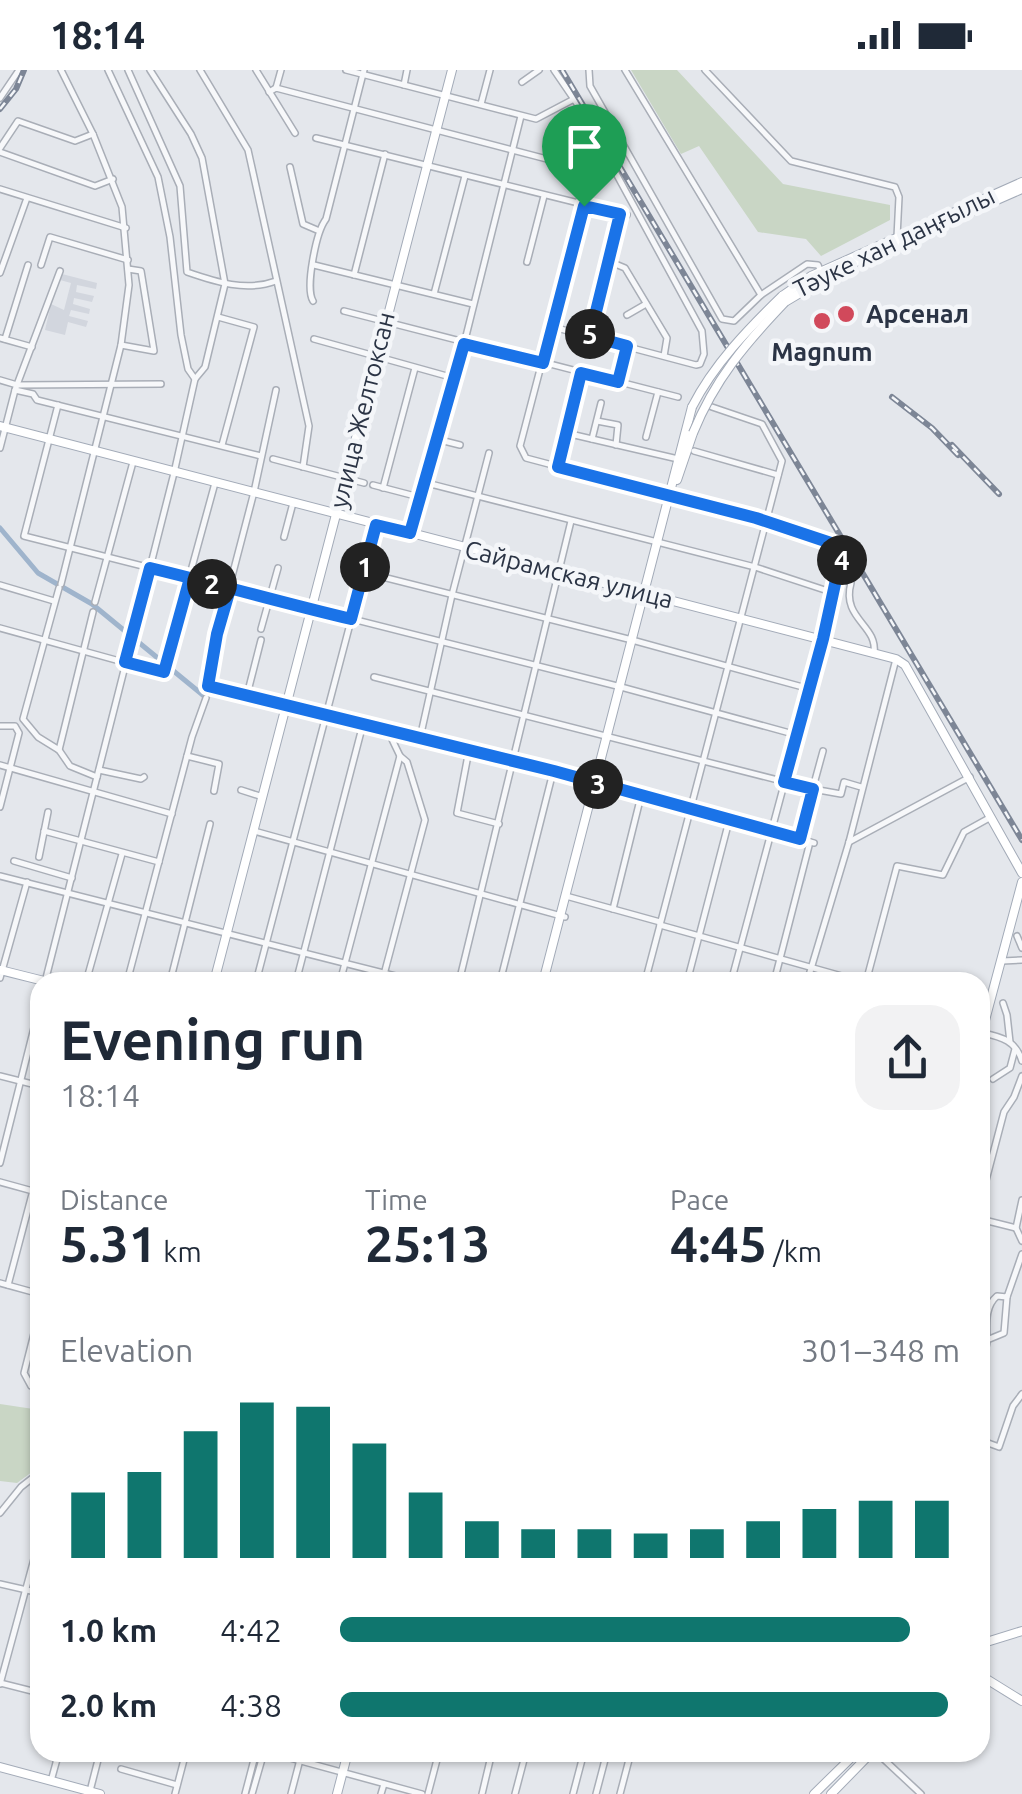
<!DOCTYPE html>
<meta charset="utf-8">
<style>
:root{--surface:#fff;--page:#f2f2f3;--text:#1f2937;--muted:#747a83;--accent:#0f766e}
body{margin:0;font-family:Ubuntu,sans-serif;background:var(--page);color:var(--text);height:100vh;display:flex;flex-direction:column;font-size:38px;white-space:nowrap}
*{box-sizing:border-box;margin:0}
p{font-size:32px;color:var(--muted)}
.icon{flex:none;width:55px;height:55px;fill:none;stroke:currentColor;stroke-width:2;stroke-linecap:round;stroke-linejoin:round}
.map{position:relative;flex:1;overflow:hidden}
.side{position:absolute;left:30px;top:902px;width:960px;height:790px;display:flex;flex-direction:column;background:var(--surface);border-radius:30px;box-shadow:0 2px 8px #0004}
.side>*{flex:none}
.pin{position:absolute;display:grid;place-items:center;width:85px;height:85px;color:#fff;margin:-102px -42px;border-radius:50% 50% 50% 0;rotate:-45deg;box-shadow:0 0 10px #0007}
.pin .icon{rotate:45deg}
.km{position:absolute;width:50px;height:50px;margin:-25px;border-radius:50%;background:#222;color:#fff;font-size:28px;line-height:50px;text-align:center}
.round{display:grid;place-items:center;flex:none;width:105px;height:105px;border-radius:30px;background:var(--page)}
.overview{display:flex;align-items:center;justify-content:space-between;height:170px;padding:0 30px}
h1{font-size:55px;font-weight:700;line-height:75px}
.stats{display:grid;grid-template-columns:repeat(3,1fr);gap:15px;height:170px;padding:10px 30px}
.stats div{display:grid;align-content:center}
.stats b{font-size:50px;font-weight:700}
.stats small{font-size:28px;font-weight:400}
.stats p{font-size:28px}
.chart{height:280px;padding:20px 30px}
.chart p{display:flex;justify-content:space-between}
.chart svg{width:100%;height:180px;margin-top:10px;stroke:var(--accent);stroke-width:6}
ul{padding:0 30px;list-style:none;font-size:32px}
li{display:grid;grid-template-columns:160px 120px 1fr;align-items:center;height:75px}
li i{height:25px;border-radius:12px;background:var(--accent)}
.status{display:flex;justify-content:space-between;align-items:center;height:70px;padding:0 50px;background:var(--surface);direction:ltr}
.status svg{height:28px;fill:currentColor}
.map>svg:first-child{display:block}
.built{fill:#d2d6de}
.green{fill:#c9d6c5}
.lines{fill:none;stroke-linecap:round;stroke-linejoin:round}
.canal{stroke:#9fb4cc;stroke-width:5}
.minor-casing{stroke:#a9aeb7;stroke-width:8}
.major-casing{stroke:#a3abb8;stroke-width:10}
.minor{stroke:#f7f8fa;stroke-width:5}
.major{stroke:#fff;stroke-width:8}
.rail-casing{stroke:#7d8696;stroke-width:6}
.rail{stroke:#f4f6f9;stroke-width:2.5;stroke-dasharray:8;stroke-linecap:butt}
.major-bridge-casing{stroke:#a3abb8;stroke-width:10;stroke-linecap:butt}
.major-bridge{stroke:#fff;stroke-width:8}
.route-casing{stroke:#fff;stroke-width:20}
.route{stroke:#1a73e8;stroke-width:12}
.poi-dot{fill:#d1495b;stroke:#f4f6f9;stroke-width:4}
.labels{text-anchor:middle;stroke-width:9;stroke-linejoin:round;paint-order:stroke}
.street-label{font-size:25px;fill:#2b3445;stroke:#f4f6f9}
.poi-label{font-size:25px;font-weight:bold;fill:#2b3445;stroke:#f4f6f9;text-anchor:start}
</style>
<div class="status"><b>18:14</b><svg viewBox="0 0 49 12"><path d="M0 12V9h3v3zM5 12V6h3v6zM10 12V3h3v9zM15 12V0h3v12zM26 1h20v11H26zM47 4h2v5h-2z"/></svg></div>
<div class="map">
<svg width="1022" height="1724" viewBox="0 0 1022 1724">
<rect width="100%" height="100%" fill="#e4e7ec"/>
<path class="built" d="M62,204l35,9 -1,6 -19,-4 -1,7 18,4 -2,6 -18,-4 -1,6 17,5 -1,5 -18,-4 -2,6 19,5 -2,6 -18,-5 -3,13 -20,-5 6,-26 13,6 7,-27 -11,-3z"/>
<g class="green">
<path d="M631,0h46l106,114 107,21v15l-69,36 -15,-17 -48,-7 -59,-86 -18,8z"/>
<path d="M0,1334l40,6v56l-23,17 -17,-2z"/>
</g>
<g class="lines">
<path class="canal" d="M0,458l38,45 54,31 112,92"/>
<defs>
<g id="minor">
<path d="M108,0l50,107 12,60 11,98 7,34 7,10"/>
<path d="M128,0l52,116 7,86c29,10 59,20 89,9"/>
<path d="M200,0l48,80 61,276 -6,41"/>
<path d="M256,0l39,63"/>
<path d="M346,0l190,49 38,-20"/>
<path d="M589,0l1,16 132,233 12,2 27,-26"/>
<path d="M625,0l136,225 46,-31 11,1 3,7"/>
<path d="M705,0l86,91 104,26 4,10 -2,40"/>
<path d="M522,12l17,-12"/>
<path d="M404,15l3,-15"/>
<path d="M276,18l5,-18"/>
<path d="M269,22l7,-4 309,81"/>
<path d="M0,28l19,-28"/>
<path d="M481,34l9,-34"/>
<path d="M582,41v18l13,30"/>
<path d="M316,68l311,77"/>
<path d="M0,78l18,-27 57,20 18,-7"/>
<path d="M603,78l-8,11 -75,287 6,12 230,61 84,27 2,5 -19,88 -92,343"/>
<path d="M0,82l95,34 18,-7"/>
<path d="M290,97l13,57 14,6"/>
<path d="M0,119l126,39"/>
<path d="M608,191l17,7 42,70 -3,18"/>
<path d="M527,192l17,-66"/>
<path d="M41,195l9,-28 78,23"/>
<path d="M314,195l159,39"/>
<path d="M0,203l27,-75"/>
<path d="M354,205l31,-121"/>
<path d="M434,224l31,-118"/>
<path d="M313,231c-8,-13 3,-69 13,-82l38,-149"/>
<path d="M344,241l334,86"/>
<path d="M627,245l19,-11"/>
<path d="M218,247l36,10 -32,118"/>
<path d="M553,257l143,38 4,-1 4,-10 -2,-23 -120,-220 -28,-41"/>
<path d="M589,266l31,-122"/>
<path d="M0,268l32,9"/>
<path d="M5,269l23,-74"/>
<path d="M314,269l140,39"/>
<path d="M121,275l33,6 -13,-80 -13,-2"/>
<path d="M0,310l17,5 144,-1"/>
<path d="M618,312l9,-36"/>
<path d="M15,320l18,4 4,6 224,56"/>
<path d="M276,320l-22,102 -37,142 -9,52 345,85 261,72"/>
<path d="M58,335l-34,131 597,151 176,48"/>
<path d="M597,351l21,4 -2,20"/>
<path d="M566,363l112,26"/>
<path d="M646,367l12,-45"/>
<path d="M436,369l24,6"/>
<path d="M592,369l9,-36"/>
<path d="M0,378l15,-58 45,-119"/>
<path d="M694,381l84,24"/>
<path d="M273,389l91,24"/>
<path d="M558,397l23,-94"/>
<path d="M423,412l332,85 79,26"/>
<path d="M373,415l46,12"/>
<path d="M383,418l32,-120"/>
<path d="M410,463l54,-189 57,-228"/>
<path d="M284,467l9,-34"/>
<path d="M363,502l269,68 178,49"/>
<path d="M839,506l12,7c-10,36 27,42 23,70"/>
<path d="M61,514l60,-239 8,-60 -7,-78 -29,-73 -32,-64"/>
<path d="M0,515l54,16"/>
<path d="M59,518l-36,131 15,18 21,13 11,16 27,11"/>
<path d="M95,532l38,-140"/>
<path d="M0,558l163,45 52,-190"/>
<path d="M261,559l17,-61"/>
<path d="M374,607l439,112 28,5 3,-12 17,5"/>
<path d="M247,625l14,-55"/>
<path d="M0,656h15l4,7 -19,74"/>
<path d="M420,668l32,-143 37,-142"/>
<path d="M59,680l34,-138"/>
<path d="M469,680l-12,63 42,11"/>
<path d="M187,686l32,8 -5,27"/>
<path d="M0,695l172,49"/>
<path d="M99,700l42,9 3,-2"/>
<path d="M241,720l22,7"/>
<path d="M44,761l115,31"/>
<path d="M254,761l311,86"/>
<path d="M799,769l24,-88"/>
<path d="M849,772l121,-65"/>
<path d="M39,787l9,-45"/>
<path d="M14,791l58,17"/>
<path d="M0,806l419,106"/>
<path d="M566,826l94,26"/>
<path d="M613,839l28,-113"/>
<path d="M660,855l203,57"/>
<path d="M1017,866l5,12"/>
<path d="M1002,891l20,-1"/>
<path d="M0,908l27,-96"/>
<path d="M45,912l129,-509 21,-94 10,-12 20,-83 -23,-126 -11,-24 -41,-64"/>
<path d="M86,912l36,-128"/>
<path d="M127,912l65,-245 14,-39"/>
<path d="M170,912l40,-158"/>
<path d="M256,912l120,-457"/>
<path d="M296,912l67,-258"/>
<path d="M340,912l60,-226 -12,-25"/>
<path d="M382,912l43,-162 -18,-58 -7,-6"/>
<path d="M459,912l112,-461"/>
<path d="M500,912l53,-210"/>
<path d="M645,912l137,-521 -20,-37 -50,-17"/>
<path d="M687,912l42,-161"/>
<path d="M774,912l36,-140"/>
<path d="M807,912l42,-140 47,-183"/>
<path d="M866,912l31,-116 46,9 21,-43 27,-15"/>
<path d="M1003,933l4,12 3,27"/>
<path d="M983,963c19,4 33,8 39,28"/>
<path d="M0,1006l40,10"/>
<path d="M993,1009l17,-11 5,-19"/>
<path d="M0,1093l40,-159"/>
<path d="M0,1112l40,11"/>
<path d="M1022,1130l-6,28 6,13"/>
<path d="M980,1133l24,-91 10,-15 8,-21"/>
<path d="M980,1149l36,9"/>
<path d="M0,1213l40,11"/>
<path d="M8,1215l32,-121"/>
<path d="M40,1240l-16,63 7,13 9,3"/>
<path d="M987,1270l17,-7 3,-36"/>
<path d="M980,1295c2,-7 7,-17 7,-24 0,-15 -3,-34 10,-45l10,1 15,-43"/>
<path d="M980,1370l19,7 14,-41 9,-12"/>
<path d="M0,1443l21,-26 19,-15"/>
<path d="M0,1514l40,9"/>
<path d="M0,1613l40,10"/>
<path d="M0,1614l40,-147"/>
<path d="M268,1682l154,42"/>
<path d="M876,1682l45,42"/>
<path d="M121,1699l56,16"/>
<path d="M51,1711l8,-29"/>
<path d="M90,1721l10,-39"/>
<path d="M175,1724l11,-42"/>
<path d="M245,1724l11,-42"/>
<path d="M252,1724l12,-42"/>
<path d="M291,1724l11,-42"/>
<path d="M381,1724l3,-10"/>
<path d="M428,1724l11,-42"/>
<path d="M482,1724l10,-42"/>
<path d="M515,1724l11,-42"/>
<path d="M573,1724l11,-42"/>
<path d="M596,1724l11,-42"/>
<path d="M620,1724l11,-42"/>
</g>
<g id="major">
<path d="M782,226l29,-20 211,-94"/>
<path d="M785,232l57,-34 180,-79"/>
<path d="M0,356l896,233 9,6 117,208"/>
<path d="M677,410l16,-47"/>
<path d="M0,900l48,12"/>
<path d="M214,912l238,-912"/>
<path d="M543,912l149,-575"/>
<path d="M980,969l42,-157"/>
<path d="M980,1574l42,-13"/>
<path d="M980,1605l42,26"/>
<path d="M0,1697l100,27"/>
<path d="M337,1724l11,-42"/>
<path d="M814,1724l43,-42"/>
<path d="M831,1724l41,-42"/>
</g>
</defs>
<use href="#minor" class="minor-casing"/>
<use href="#major" class="major-casing"/>
<use href="#minor" class="minor"/>
<use href="#major" class="major"/>
<defs>
<g id="rail">
<path d="M562,0l460,770"/>
<path d="M0,39l16,-20 8,-19"/>
<path d="M892,327l40,31 26,27"/>
<path d="M952,375l47,49"/>
</g>
</defs>
<use href="#rail" class="rail-casing"/>
<use href="#rail" class="rail"/>
<defs>
<g id="major-bridge">
<path d="M692,337c22,-43 56,-78 90,-111"/>
<path d="M693,363c22,-54 52,-89 92,-131"/>
</g>
</defs>
<use href="#major-bridge" class="major-bridge-casing"/>
<use href="#major-bridge" class="major-bridge"/>
</g>
<g class="lines">
<defs>
<path id="route" d="M584,136l-41,157 -79,-19 -54,189 -34,-8 -25,94c-68,-16 -134,-35 -201,-51l-25,94 39,10 26,-94 40,11 -13,45 -9,52 346,85 246,68 13,-50 -29,-7 39,-143 19,-87 -2,-6 -84,-28 -198,-51 23,-94 37,9 9,-36 -37,-10 30,-122 -36,-8"/>
</defs>
<use href="#route" class="route-casing"/>
<use href="#route" class="route"/>
</g>
<g class="poi-dot">
<circle cx="846" cy="244" r="10"/>
<circle cx="822" cy="251" r="10"/>
</g>
<g class="labels">
<g class="street-label">
<text transform="translate(894 172) rotate(-26)" y="9">Тәуке хан даңғылы</text>
<text transform="translate(362 340) rotate(-76)" y="9">улица Желтоксан</text>
<text transform="translate(569 504) rotate(14)" y="9">Сайрамская улица</text>
</g>
<g class="poi-label">
<text x="866" y="253">Арсенал</text>
<text x="822" y="291" text-anchor="middle">Magnum</text>
</g>
</g>
</svg>
<div class="pin" style="left:584px;top:136px;background:#1e9e55"><svg class="icon" aria-label="arrive" viewBox="0 0 24 24"><path d="M6 21V4h12l-3 4 3 4H6"/></svg></div>
<b class="km" style="left:365px;top:497px">1</b>
<b class="km" style="left:212px;top:514px">2</b>
<b class="km" style="left:598px;top:714px">3</b>
<b class="km" style="left:842px;top:490px">4</b>
<b class="km" style="left:590px;top:264px">5</b>
<section class="side">
<div class="overview"><div><h1>Evening run</h1><p>18:14</p></div><a class="round"><svg class="icon" aria-label="share" viewBox="0 0 24 24"><path d="M12 15V3M7 8l5-5 5 5M5 13v7h14v-7"/></svg></a></div>
<div class="stats">
<div><p>Distance</p><b>5.31<small> km</small></b></div>
<div><p>Time</p><b>25:13</b></div>
<div><p>Pace</p><b>4:45<small> /km</small></b></div>
</div>
<div class="chart"><p><span>Elevation</span>301–348 m</p>
<svg viewBox="0 0 160 44" preserveAspectRatio="none"><path d="M5 44V28M15 44V23M25 44V13M35 44V6M45 44V7M55 44V16M65 44V28M75 44V35M85 44V37M95 44V37M105 44V38M115 44V37M125 44V35M135 44V32M145 44V30M155 44V30"/></svg>
</div>
<ul>
<li><b>1.0 km</b>4:42<i style="width:92%"></i></li>
<li><b>2.0 km</b>4:38<i style="width:98%"></i></li>
</ul>
</section>
</div>
